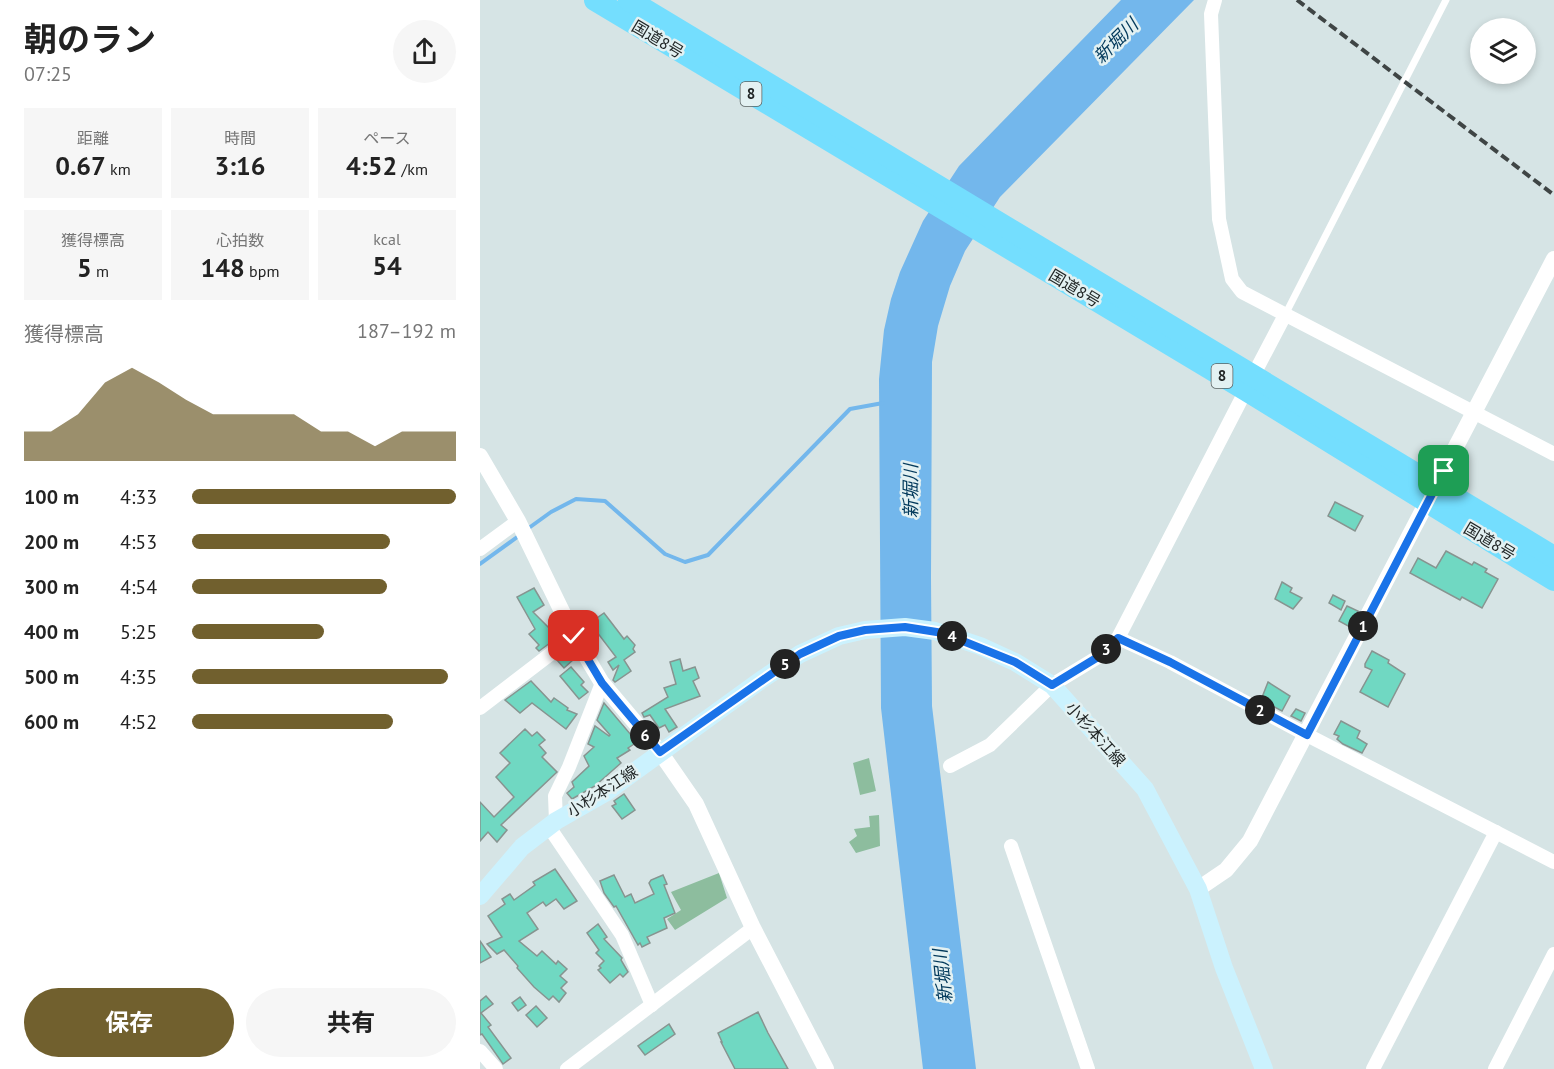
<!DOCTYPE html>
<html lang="ja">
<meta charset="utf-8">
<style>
:root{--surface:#fff;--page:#f6f6f6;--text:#222;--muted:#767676;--accent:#71602e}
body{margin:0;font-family:"PT Sans","Noto Sans JP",sans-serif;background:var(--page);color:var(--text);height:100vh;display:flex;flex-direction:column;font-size:22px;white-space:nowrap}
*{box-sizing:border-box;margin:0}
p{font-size:20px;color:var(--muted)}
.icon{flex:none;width:33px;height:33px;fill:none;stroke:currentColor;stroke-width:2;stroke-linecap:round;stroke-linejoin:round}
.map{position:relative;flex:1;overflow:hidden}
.side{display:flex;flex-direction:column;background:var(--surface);width:480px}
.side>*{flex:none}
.controls{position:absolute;left:990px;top:18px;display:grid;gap:12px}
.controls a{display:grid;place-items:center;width:66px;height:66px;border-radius:50%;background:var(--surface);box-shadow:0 3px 9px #0003;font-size:30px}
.pin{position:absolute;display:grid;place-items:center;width:51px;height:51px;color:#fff;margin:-26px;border-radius:12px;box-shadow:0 3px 9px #0006}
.km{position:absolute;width:30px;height:30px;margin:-15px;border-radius:50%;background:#222;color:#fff;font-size:16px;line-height:30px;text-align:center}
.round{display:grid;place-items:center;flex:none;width:63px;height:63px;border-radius:32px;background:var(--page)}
.headline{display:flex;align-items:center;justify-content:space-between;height:102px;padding:0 24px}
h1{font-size:33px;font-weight:700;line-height:45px}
.metrics{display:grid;grid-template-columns:repeat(3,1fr);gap:9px;height:102px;padding:6px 24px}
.metrics div{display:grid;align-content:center;border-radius:0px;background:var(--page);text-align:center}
.metrics b{font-size:26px;font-weight:700}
.metrics small{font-size:16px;font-weight:400}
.metrics p{font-size:16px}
.chart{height:168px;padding:12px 24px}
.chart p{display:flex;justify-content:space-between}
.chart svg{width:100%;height:108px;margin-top:6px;fill:var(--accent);opacity:.7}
.button{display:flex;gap:12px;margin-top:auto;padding:12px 24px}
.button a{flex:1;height:69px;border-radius:36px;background:var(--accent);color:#fff;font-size:24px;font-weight:700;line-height:69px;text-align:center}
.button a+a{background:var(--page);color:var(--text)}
ul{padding:0 24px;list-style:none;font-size:20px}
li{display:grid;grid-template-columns:96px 72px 1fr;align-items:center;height:45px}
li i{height:15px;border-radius:8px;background:var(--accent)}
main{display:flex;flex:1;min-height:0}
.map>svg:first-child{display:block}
.green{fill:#8dbd9e}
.water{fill:#73b7ec}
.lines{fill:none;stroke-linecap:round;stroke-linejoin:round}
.stream{stroke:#73b7ec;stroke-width:4}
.building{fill:#70d8c2;stroke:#879490;stroke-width:1.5}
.service{stroke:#fff;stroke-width:7}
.minor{stroke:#fff;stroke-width:14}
.tertiary{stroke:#fff;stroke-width:16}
.secondary{stroke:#cbf2fe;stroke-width:18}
.trunk{stroke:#74defe;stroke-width:22}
.rail{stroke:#3f4545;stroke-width:4;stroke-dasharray:9 4.5;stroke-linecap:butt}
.route-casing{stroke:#fff;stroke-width:12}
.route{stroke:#1a73e8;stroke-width:8}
.labels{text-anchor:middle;stroke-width:5;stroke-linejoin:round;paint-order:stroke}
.shield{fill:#e3f1f2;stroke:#5a6262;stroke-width:1.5}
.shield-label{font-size:15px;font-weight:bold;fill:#1f2424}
.street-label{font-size:16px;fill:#1f2424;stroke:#e3f1f2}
.water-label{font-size:18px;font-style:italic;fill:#02395b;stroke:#e3f1f2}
</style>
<main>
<section class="side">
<div class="headline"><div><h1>朝のラン</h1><p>07:25</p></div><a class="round"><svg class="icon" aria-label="share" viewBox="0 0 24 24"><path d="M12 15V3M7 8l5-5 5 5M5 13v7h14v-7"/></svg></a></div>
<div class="metrics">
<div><p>距離</p><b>0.67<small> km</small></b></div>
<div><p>時間</p><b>3:16</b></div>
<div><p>ペース</p><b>4:52<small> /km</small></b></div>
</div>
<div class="metrics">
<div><p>獲得標高</p><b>5<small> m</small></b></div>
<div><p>心拍数</p><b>148<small> bpm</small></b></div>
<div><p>kcal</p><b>54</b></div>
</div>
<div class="chart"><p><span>獲得標高</span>187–192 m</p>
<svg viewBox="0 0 160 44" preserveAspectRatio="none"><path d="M0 44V32L10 32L20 25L30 12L40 6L50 12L60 19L70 25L80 25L90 25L100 25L110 32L120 32L130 38L140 32L150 32L160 32V44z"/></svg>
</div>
<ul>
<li><b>100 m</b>4:33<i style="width:100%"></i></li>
<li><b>200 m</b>4:53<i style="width:75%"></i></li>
<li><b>300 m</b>4:54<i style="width:74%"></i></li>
<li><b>400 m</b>5:25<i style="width:50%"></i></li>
<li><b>500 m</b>4:35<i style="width:97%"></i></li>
<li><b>600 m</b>4:52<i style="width:76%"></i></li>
</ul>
<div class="button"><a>保存</a><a>共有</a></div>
</section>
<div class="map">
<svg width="1074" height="1069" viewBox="0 0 1074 1069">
<rect width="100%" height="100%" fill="#d6e4e5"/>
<g class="green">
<path d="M389,758l7,33 -16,4 -7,-32z"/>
<path d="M399,815l1,31 -24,7 -7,-11 8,-6 -3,-7 16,-2 -1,-11z"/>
<path d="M239,873l8,25 -52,32 -8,-11 14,-9 -10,-18z"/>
</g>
<path class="water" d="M641,0h73l-194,197 -35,54 -15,35 -12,40 -6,36 -1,216 1,128 44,363h-53l-42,-361 -2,-329 5,-49 7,-31 9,-27 23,-51 36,-55z"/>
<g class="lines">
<g class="stream">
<path d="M46,530l25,-18 25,-13 29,2 60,53 20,8 23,-7 142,-146 33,-6"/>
<path d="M0,564l40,-29"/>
</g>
</g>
<g class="building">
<path d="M855,502l28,14 -8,15 -27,-15z"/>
<path d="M966,551l26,14 2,-3 13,7 -2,3 13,7 -16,29 -20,-11 -2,3 -50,-27 8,-15 18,10z"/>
<path d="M802,582l10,6 -2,4 12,6 -9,11 -18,-10z"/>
<path d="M54,588l10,17 -11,7 21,21 -4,3 4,4 -15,11 -3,-3 3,-3 -10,-11 6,-5 -18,-32z"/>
<path d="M853,595l12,6 -4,9 -12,-7z"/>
<path d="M867,606l11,5 -8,16 -11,-6z"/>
<path d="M124,613l20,26 3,-3 8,9 -2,4 2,3 -11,8 7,11 -16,11 -2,-2 6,-15 -6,5 -5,-8 8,-5 -26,-34z"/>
<path d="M90,650l5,8 -11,10 -7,-8z"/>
<path d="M892,651l17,9 -1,3 17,11 -17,33 -28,-15 12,-22 -7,-3v-3z"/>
<path d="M200,659l3,12 12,-4 4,11 -6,3 7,15 -35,13 12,18 -8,5 -4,-7 -6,3 -9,-13 -6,2 -2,-4 26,-16 -4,-9 12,-4 -6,-22z"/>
<path d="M91,667l13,15 -3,3 7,7 -9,7 -19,-23z"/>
<path d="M51,681l20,21 3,-4 14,10 -1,2 10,4 -11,15 -34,-26 -12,10 -15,-13z"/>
<path d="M788,682l22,14 -8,15 -21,-11z"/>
<path d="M124,703l33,39 -9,6 2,2 -13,8 4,5 -26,23 -23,13 -5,-6 7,-6 -2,-5 17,-16 -5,-10 10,-9 -6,-3 7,-18 14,10 1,-1 -13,-15z"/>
<path d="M816,709l9,4 -4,8 -10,-5z"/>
<path d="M861,721l19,10 -3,7 10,6 -5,9 -19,-9 -6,-5 2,-3 -5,-2z"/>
<path d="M45,729l7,7 5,-4 8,8 -6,5 7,8 -4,4 15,15 -56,53 6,5 -10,12 -9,-10 -8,9v-39l14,15 20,-20 -18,-20 14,-14 -10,-10z"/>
<path d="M144,794l11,16 -13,9 -10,-13 4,-2 -2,-3z"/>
<path d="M75,869l22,32 -13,8 -8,-10 -10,7 -3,-4 -16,11 11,16 -19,12 18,15 5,-5 14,13 2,-3 9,8 -7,7 7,6 -6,6 5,5 -7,9 -6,-6 -4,4 -15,-13 -17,-19 1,-2 -14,-16 -7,4 -10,-10 15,-7 -14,-21 17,-12 -3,-5 8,-5 4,6 21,-15 -2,-3z"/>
<path d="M134,875l11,22 6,-3 4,9 19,-9 -5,-11 2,-3 12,-5 4,9 -3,1 11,28 -11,5 3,10 -20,9 3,6 -8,4 -2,-4 -2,2 -22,-39 -2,1 -10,-14 -4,-12z"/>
<path d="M118,924l9,13 -3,2 18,19 -1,2 7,12 -5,5 -3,-3 -10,9 -12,-13 3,-2 -2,-2 5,-5 -8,-8 3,-3 -12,-17z"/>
<path d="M0,941l11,16 -11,6z"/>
<path d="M6,996l7,8 -12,9 10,12 -3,2 23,31 -8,6 -21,-30 -2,1v-34z"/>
<path d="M40,997l6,8 -8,6 -6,-8z"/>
<path d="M56,1006l11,12 -10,9 -11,-12z"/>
<path d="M278,1012l10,21 20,36h-53l-14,-27h1l-4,-9z"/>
<path d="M189,1024l6,10 -30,21 -7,-9z"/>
</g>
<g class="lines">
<path class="service" d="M805,315l161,-315"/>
<g class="minor">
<path d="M735,0l-4,14 8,205 13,60 10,13 312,162"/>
<path d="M773,376l32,-61"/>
<path d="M0,549l38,-28"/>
<path d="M638,638l52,24 137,73 247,127"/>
<path d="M0,708l94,-72"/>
<path d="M470,766l40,-21 62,-60 46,-28 20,-19 128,-248"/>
<path d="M76,821l-1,-25 14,-29 33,-84"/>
<path d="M69,827l73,108 30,70"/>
<path d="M531,846l77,223"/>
<path d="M0,1051l16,18"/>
<path d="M87,1069l186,-141"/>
<path d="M893,1069l123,-237"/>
<path d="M1015,1069l59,-115"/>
</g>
<g class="tertiary">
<path d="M0,456l38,65 56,115 28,47 58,69 36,52 57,124 73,141"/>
<path d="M718,889l28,-19 24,-29 304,-582"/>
</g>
<path class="secondary" d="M0,896l42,-49 34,-26 49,-28 156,-113 39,-26 39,-18 26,-6 40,-3 30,4 45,15 35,16 37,23 93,104 53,100 26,79 40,101"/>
<g class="trunk">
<path d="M115,0l651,390 308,190"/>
<path d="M149,0l925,557"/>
</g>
<path class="rail" d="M817,0l257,195"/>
</g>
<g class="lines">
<defs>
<path id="route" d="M94,636l28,47 58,69 140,-98 39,-18 26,-6 40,-3 38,6 72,29 37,23 46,-28 20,-19 52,24 137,73 137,-264"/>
</defs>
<use href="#route" class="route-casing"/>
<use href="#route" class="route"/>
</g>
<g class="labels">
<g class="shield">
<rect x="260.5" y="82" width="21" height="24" rx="4.5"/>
<rect x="731.5" y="364" width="21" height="24" rx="4.5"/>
</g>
<g class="shield-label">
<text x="271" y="99">8</text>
<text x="742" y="381">8</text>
</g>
<g class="street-label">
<text transform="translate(178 39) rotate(31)" y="6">国道8号</text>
<text transform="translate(595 288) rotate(31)" y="6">国道8号</text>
<text transform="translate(1010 541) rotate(31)" y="6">国道8号</text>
<text transform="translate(616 734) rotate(48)" y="6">小杉本江線</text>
<text transform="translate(122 791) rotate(-33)" y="6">小杉本江線</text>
</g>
<g class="water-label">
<text transform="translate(636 41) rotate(-45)" y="6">新堀川</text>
<text transform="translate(431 491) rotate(-90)" y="6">新堀川</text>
<text transform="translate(463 976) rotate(-96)" y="6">新堀川</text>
</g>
</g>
</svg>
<div class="controls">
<a><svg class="icon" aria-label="layers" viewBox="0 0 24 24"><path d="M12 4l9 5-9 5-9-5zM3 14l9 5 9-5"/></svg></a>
</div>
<div class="pin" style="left:964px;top:471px;background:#1e9e55"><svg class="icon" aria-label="arrive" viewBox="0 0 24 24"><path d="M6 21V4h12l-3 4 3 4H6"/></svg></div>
<div class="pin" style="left:94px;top:636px;background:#d93025"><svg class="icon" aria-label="check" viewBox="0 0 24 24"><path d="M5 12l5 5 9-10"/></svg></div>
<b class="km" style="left:883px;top:626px">1</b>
<b class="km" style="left:780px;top:710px">2</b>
<b class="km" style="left:626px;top:649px">3</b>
<b class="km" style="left:472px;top:636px">4</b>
<b class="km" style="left:305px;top:664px">5</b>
<b class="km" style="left:165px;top:735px">6</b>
</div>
</main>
